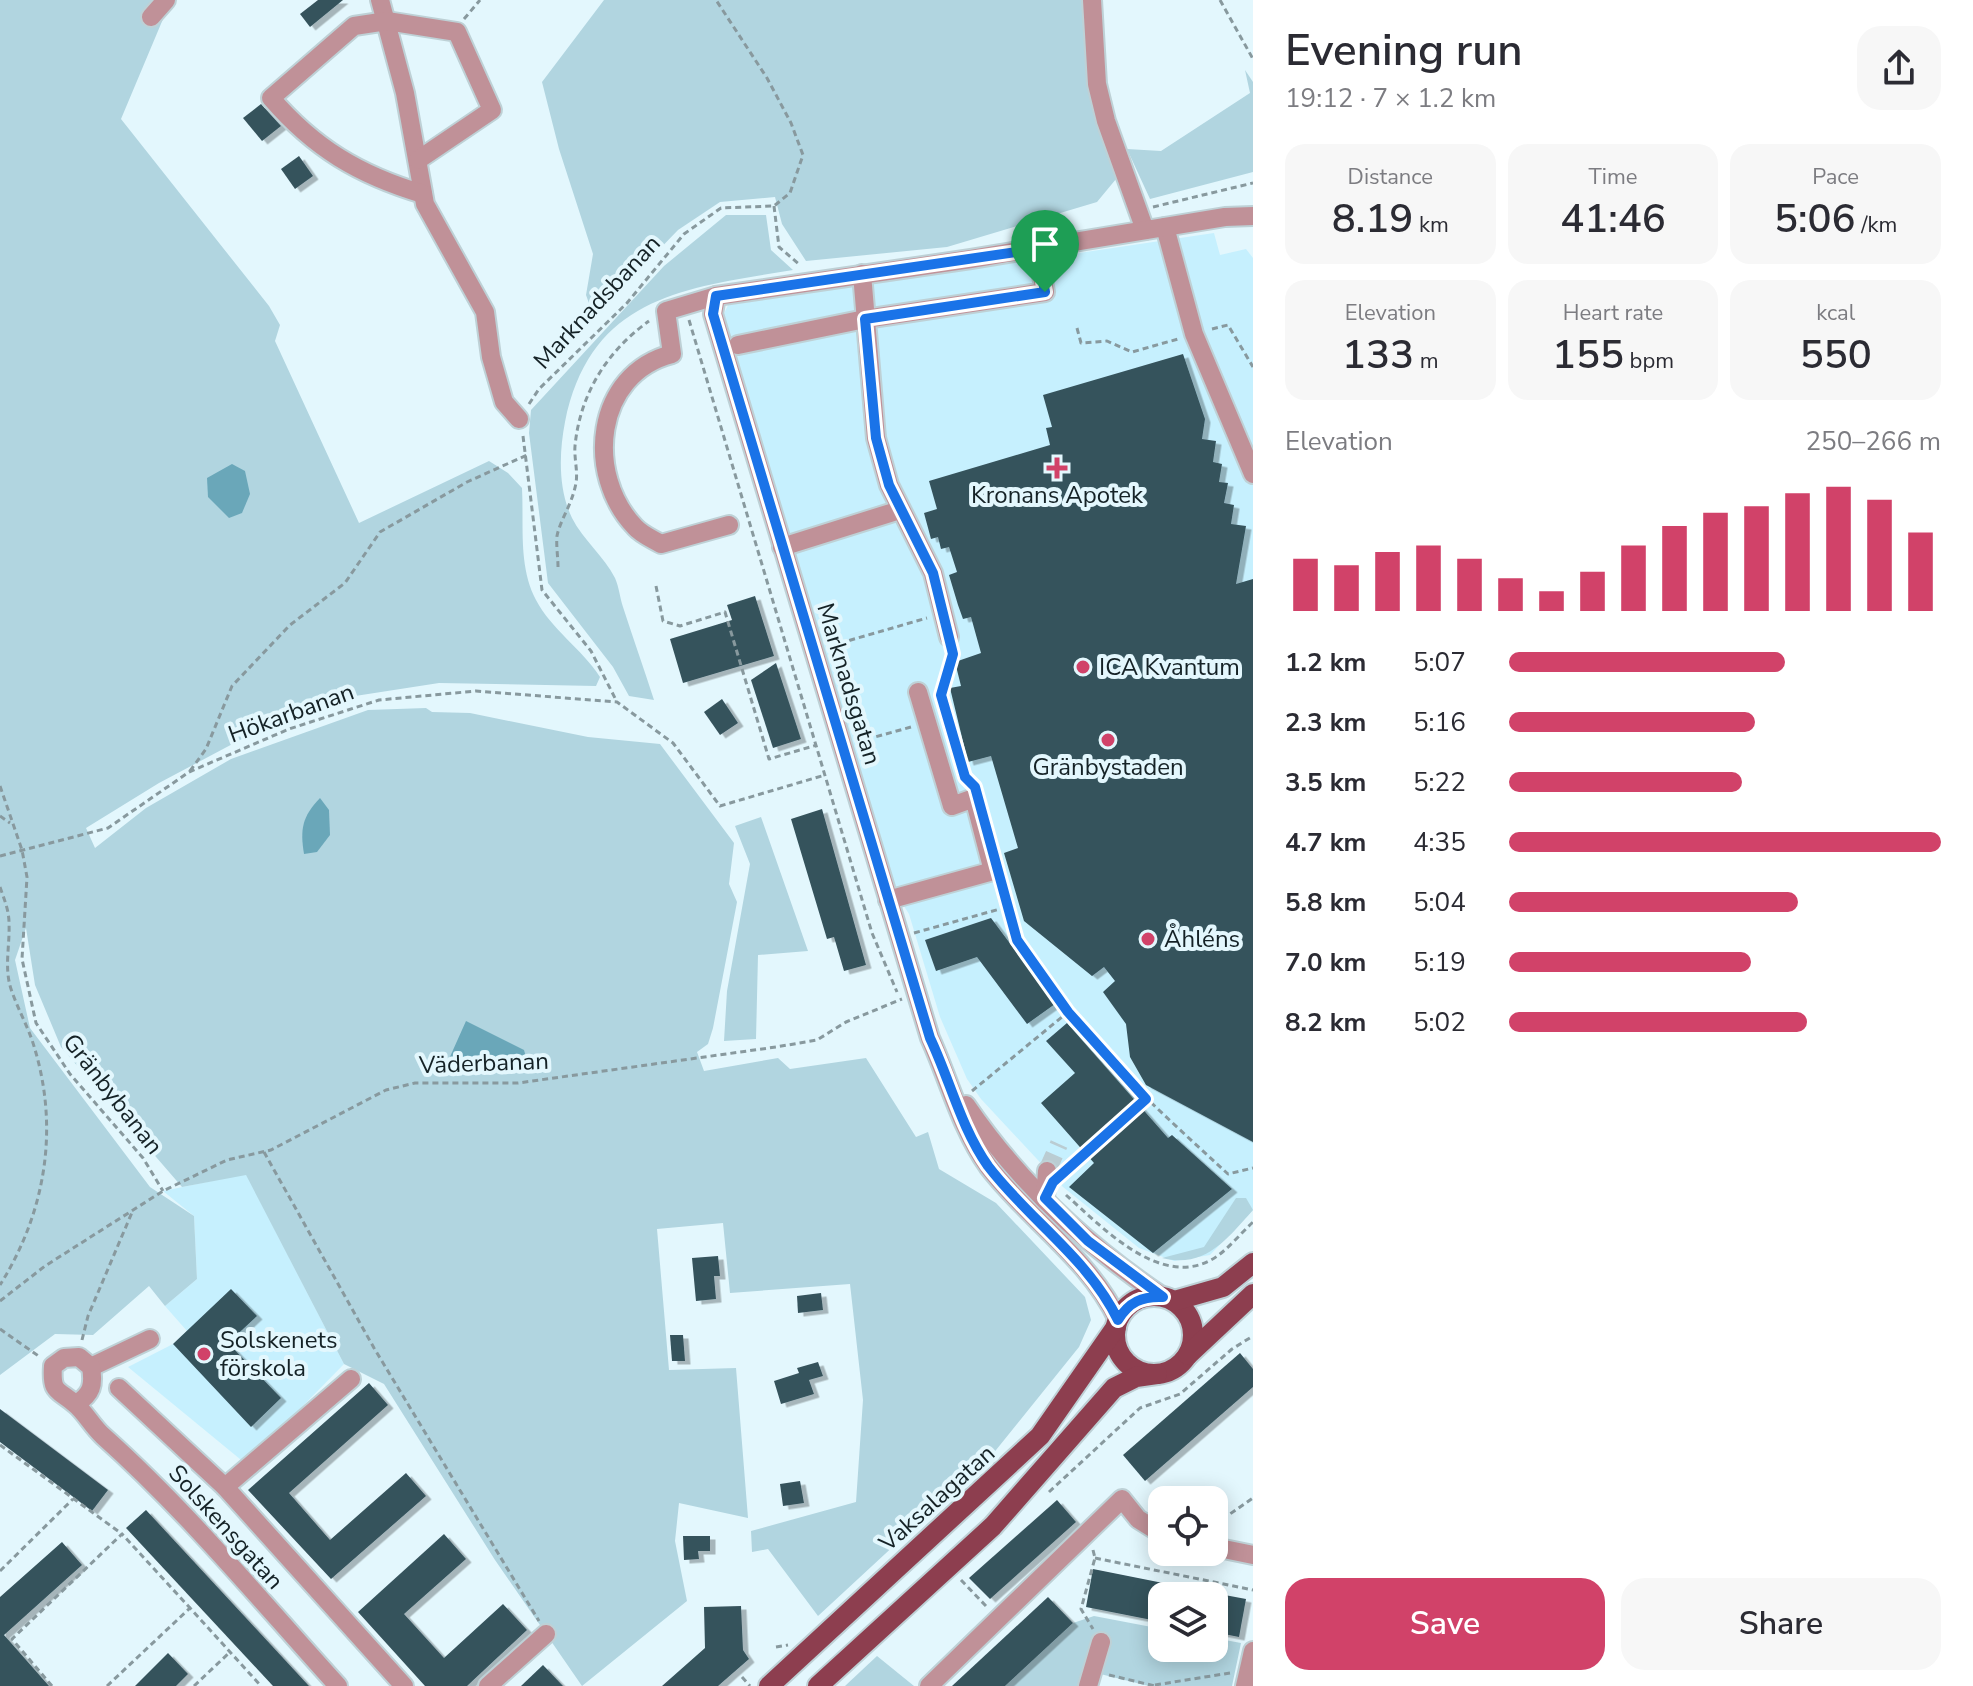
<!DOCTYPE html>
<meta charset="utf-8">
<style>
:root{--surface:#fff;--page:#f7f7f7;--text:#2b2b33;--muted:#7c7c81;--accent:#d14269}
body{margin:0;font-family:"Nunito Sans",sans-serif;background:var(--page);color:var(--text);height:100vh;display:flex;flex-direction:column;font-size:30px;white-space:nowrap}
*{box-sizing:border-box;margin:0}
p{font-size:26px;color:var(--muted)}
.icon{flex:none;width:44px;height:44px;fill:none;stroke:currentColor;stroke-width:2;stroke-linecap:round;stroke-linejoin:round}
.map{position:relative;flex:1;overflow:hidden}
.details{display:flex;flex-direction:column;background:var(--surface);width:720px}
.details>*{flex:none}
.fabs{position:absolute;left:1148px;top:1486px;display:grid;gap:16px}
.fabs a{display:grid;place-items:center;width:80px;height:80px;border-radius:16px;background:var(--surface);box-shadow:0 4px 20px #0003;font-size:40px}
.pin{position:absolute;display:grid;place-items:center;width:68px;height:68px;color:#fff;margin:-82px -34px;border-radius:50% 50% 50% 0;rotate:-45deg;box-shadow:0 0 8px #0007}
.pin .icon{rotate:45deg}
.round{display:grid;place-items:center;flex:none;width:84px;height:84px;border-radius:24px;background:var(--page)}
.headline{display:flex;align-items:center;justify-content:space-between;height:136px;padding:0 32px}
h1{font-size:44px;font-weight:600;line-height:60px}
.stats{display:grid;grid-template-columns:repeat(3,1fr);gap:12px;height:136px;padding:8px 32px}
.stats div{display:grid;align-content:center;border-radius:20px;background:var(--page);text-align:center}
.stats b{font-size:40px;font-weight:600}
.stats small{font-size:22px;font-weight:400}
.stats p{font-size:22px}
.chart{height:224px;padding:16px 32px}
.chart p{display:flex;justify-content:space-between}
.chart svg{width:100%;height:144px;margin-top:8px;stroke:var(--accent);stroke-width:6}
.button{display:flex;gap:16px;margin-top:auto;padding:16px 32px}
.button a{flex:1;height:92px;border-radius:24px;background:var(--accent);color:#fff;font-size:32px;font-weight:600;line-height:92px;text-align:center}
.button a+a{background:var(--page);color:var(--text)}
ul{padding:0 32px;list-style:none;font-size:26px}
li{display:grid;grid-template-columns:128px 96px 1fr;align-items:center;height:60px}
li i{height:20px;border-radius:10px;background:var(--accent)}
main{display:flex;flex:1;min-height:0}
.map>svg:first-child{display:block}
.built{fill:#c6f0fe}
.green{fill:#b1d5e0}
.water{fill:#6aa7b9}
.building{fill:#36535c;filter:url(#shadow)}
.lines{fill:none;stroke-linecap:round;stroke-linejoin:round}
.minor-tunnel{stroke:#baccd2;stroke-width:18;stroke-dasharray:18 9;stroke-linecap:butt}
.minor-casing{stroke:#bed1d6;stroke-width:22}
.major-casing{stroke:#bed1d6;stroke-width:24}
.path{stroke:#88999e;stroke-width:3;stroke-dasharray:6 4;stroke-linecap:butt}
.minor{stroke:#c09198;stroke-width:18}
.major{stroke:#8d3e4f;stroke-width:20}
.route-casing{stroke:#fff;stroke-width:16}
.route{stroke:#1a73e8;stroke-width:10}
.poi-dot{fill:#d14269;stroke:#e3f7fd;stroke-width:3}
.labels{text-anchor:middle;stroke-width:8;stroke-linejoin:round;paint-order:stroke}
.street-label{font-size:24px;fill:#152226;stroke:#e3f7fd}
.poi-label{font-size:24px;fill:#152226;stroke:#e3f7fd;text-anchor:start}
</style>
<main>
<div class="map">
<svg width="1253" height="1686" viewBox="0 0 1253 1686">
<defs>
<filter id="shadow"><feDropShadow dx="5.5" dy="3.5" stdDeviation="0" flood-color="#0004"/></filter>
</defs>
<rect width="100%" height="100%" fill="#e3f7fd"/>
<g class="built">
<path d="M1214,233l6,22 26,-6 7,9v952l-43,45 -36,6 -35,-13 -76,-61 -82,-88 -14,-20 -27,-62 -31,-103 -16,-25 -171,-571 6,-13z"/>
<path d="M246,1174l98,190 -98,100 -118,-97 45,-23 14,-13 -22,-25 32,-27 -3,-63 -31,-25z"/>
</g>
<g class="green">
<path d="M0,0h171l-50,119 148,187 11,19 -5,16 84,182 130,-62 19,12 14,15c2,37 -4,78 14,112 15,29 46,49 64,77l-4,9 -157,-3 -129,20 -151,80 -73,45 9,20 51,-40 85,-49 137,-49 58,-2 6,4 38,1 118,24 72,7 74,99 -5,41 8,18 -24,126 -5,16 -11,8 7,19 74,-13 12,11 76,-11 50,79 12,-5 11,37 57,34 89,94 6,23 -12,27 -87,108 -174,161 -50,-67 -16,3 -1,-21 105,-29 7,-102 -13,-116 -120,9 -7,-70 -66,6 12,141 67,-2 12,150 -69,-15 -4,38 12,60 -105,85 -87,-126 -111,-176 -40,-20 -98,-189 -64,12 -121,-140 -26,-62 -9,-57 -11,32 15,68 120,159 44,29 3,63 -32,27 -16,-20 -56,49 -38,-1 -55,41z"/>
<path d="M604,0h482l35,173 -24,29 -150,45 -141,14 -24,-37 -7,-27 -55,5 -42,28 -84,87 -8,-22 7,-41 -34,-105 -17,-67z"/>
<path d="M1245,70l8,12v90l-103,27 -23,-50 34,2 89,-58z"/>
<path d="M726,215h40l5,35 22,20c-107,18 -202,25 -228,152 -6,31 -7,67 7,96 11,22 32,38 43,60 4,9 5,20 8,29 10,31 21,62 31,93l-25,-4 -16,-29 -65,-84 -19,-150 2,-23 133,-144z"/>
<path d="M761,817l47,134 -50,4 -2,84 -32,2 3,-50 23,-127 -15,-38z"/>
<path d="M1236,1198h10l7,12c-26,29 -48,59 -91,48l42,-11z"/>
<path d="M1094,1616l68,13v19h52v-10l27,5 -9,43h-83l-65,-16 -5,16h-74l68,-63z"/>
<path d="M877,1656l37,30h-69z"/>
</g>
<g class="water">
<path d="M232,464l13,7 5,23 -8,19 -13,5 -21,-21 -1,-19z"/>
<path d="M320,798l9,12 1,25 -13,17 -13,2c-4,-25 -2,-37 16,-56z"/>
<path d="M466,1021l58,29 4,14c-34,9 -50,17 -79,-5z"/>
</g>
<g class="building">
<path d="M318,0h25l-33,27 -10,-13z"/>
<path d="M261,104l20,22 -19,15 -19,-23z"/>
<path d="M299,156l14,20 -18,13 -14,-20z"/>
<path d="M1183,354l22,65 -3,20 14,2 -3,21 9,2 -3,18 9,1 -4,20 10,2 -3,19 15,2 -10,58 17,-5v563l-107,-57 -16,-28 -4,-33 -23,-32 12,-11 -11,-14 -12,9 -68,-55 -20,-68 14,-5 -27,-92 -23,6 -18,-74 11,-2 -6,-24 26,-9 -10,-36 -8,2 -5,-14 -9,-30 8,-3 -8,-25 -8,2 -3,-12 -7,2 -7,-26 13,-4 -8,-28 121,-36 -4,-17 6,-1 -9,-32z"/>
<path d="M755,596l19,60 -91,27 -13,-44 62,-19 -5,-15z"/>
<path d="M776,663l25,76 -28,9 -22,-68z"/>
<path d="M722,699l16,24 -18,12 -16,-23z"/>
<path d="M822,809l44,156 -22,6 -10,-34 -7,2 -36,-120z"/>
<path d="M991,918l64,86 -28,20 -50,-67 -41,14 -11,-31z"/>
<path d="M1067,1023l101,115 4,-3 60,54 -79,64 -84,-66 25,-24 -53,-60 34,-30 -29,-32z"/>
<path d="M718,1256l2,20h-6l2,23 -20,2 -4,-43z"/>
<path d="M231,1289l26,27 -29,27 53,55 -30,29 -78,-83z"/>
<path d="M821,1293l2,17 -25,3 -1,-17z"/>
<path d="M670,1335h13l2,26h-13z"/>
<path d="M1240,1353l13,16v18l-108,94 -22,-26z"/>
<path d="M818,1362l5,14 -14,4 5,14 -33,10 -7,-23 25,-8 -2,-5z"/>
<path d="M369,1383l19,22 -99,88 41,47 76,-67 20,23 -95,83 -83,-89z"/>
<path d="M0,1409l108,81 -16,21 -92,-69z"/>
<path d="M800,1481l4,22 -21,3 -3,-22z"/>
<path d="M1057,1500l19,22 -86,77 -21,-21z"/>
<path d="M146,1510l163,176h-36l-147,-158z"/>
<path d="M444,1534l22,25 -62,55 40,44 59,-54 24,26 -60,56h-42l-67,-74z"/>
<path d="M683,1536h27v15h-12l1,8 -15,1z"/>
<path d="M62,1542l20,23 -78,70 45,51h-49v-89z"/>
<path d="M1093,1569l105,21 -1,6h-35v26l-76,-15z"/>
<path d="M1214,1593l32,6 -7,38 -25,-5z"/>
<path d="M1048,1597l25,26 -68,63h-53z"/>
<path d="M741,1606l2,44 6,9 -31,27h-56l43,-38 -1,-41z"/>
<path d="M168,1653l20,21 -12,12h-41z"/>
<path d="M543,1665l20,21h-42z"/>
</g>
<g class="lines">
<path class="minor-tunnel" d="M1047,1171l12,-27"/>
<defs>
<g id="minor">
<path d="M380,0l25,93 20,111 60,108 6,45 13,45 15,17"/>
<path d="M1092,0l5,84 9,37 39,109"/>
<path d="M151,17l15,-17"/>
<path d="M418,160l74,-50 -35,-78 -70,-11 -33,5 -83,72c43,50 88,77 152,96"/>
<path d="M1165,227l29,107 59,140"/>
<path d="M862,274l14,164 13,47 44,88 16,64"/>
<path d="M716,296l-3,18 217,724c19,42 31,90 58,128 41,54 101,92 130,154"/>
<path d="M738,345l127,-26 180,-27 -8,-43"/>
<path d="M729,525l-68,19c-8,-5 -19,-9 -26,-17 -50,-52 -41,-153 37,-173l-6,-43 50,-15 255,-37 254,-42 28,-1"/>
<path d="M782,547l118,-37"/>
<path d="M888,900l105,-29 -19,-73 -22,8 -34,-114"/>
<path d="M966,1105c52,76 121,141 197,192"/>
<path d="M1045,1198l2,-27"/>
<path d="M91,1367l59,-28"/>
<path d="M119,1388l106,99 179,199"/>
<path d="M76,1404c16,-10 18,-19 15,-37l-12,-10 -15,1 -11,8c-2,28 5,23 22,38 10,8 17,22 28,32 85,76 158,165 235,250"/>
<path d="M225,1487l126,-108"/>
<path d="M1214,1547l39,8"/>
<path d="M488,1686l58,-52"/>
<path d="M929,1686l193,-187 16,20 24,15"/>
<path d="M1088,1686l13,-44"/>
<path d="M1245,1686l8,-35"/>
</g>
<g id="major">
<circle cx="1154" cy="1335" r="39"/>
<path d="M1174,1301l49,-14 30,-24"/>
<path d="M1188,1355l65,-61"/>
<path d="M769,1686l271,-250 76,-109"/>
<path d="M818,1686l175,-160 121,-138 22,-11 21,-3"/>
</g>
</defs>
<use href="#minor" class="minor-casing"/>
<use href="#major" class="major-casing"/>
<g class="path">
<path d="M1220,0l33,59"/>
<path d="M464,19l16,-19"/>
<path d="M774,206l5,41 21,18"/>
<path d="M1153,207l100,-24"/>
<path d="M689,320l183,613 25,59"/>
<path d="M1077,328l4,15 26,-2 25,11 46,-13"/>
<path d="M1212,329l16,-4 25,42"/>
<path d="M529,404l10,-15 88,-86 57,-69 37,-26 53,-2 16,-13 13,-38 -12,-32 -24,-45 -51,-78"/>
<path d="M523,436l19,154 49,61 25,49"/>
<path d="M558,567c0,-10 -2,-22 -1,-31 3,-16 15,-31 19,-53 2,-12 -2,-25 -1,-37 5,-52 32,-95 74,-125"/>
<path d="M656,586l7,35 17,5 45,-14 44,147 48,-14"/>
<path d="M830,646l97,-28"/>
<path d="M953,652l-12,43 28,87"/>
<path d="M857,742l54,-15"/>
<path d="M190,771l16,-22 26,-63 58,-61 55,-42 35,-51 87,-50 60,-27"/>
<path d="M0,786l22,64 5,27 -5,82 14,64 34,51 73,84 20,33"/>
<path d="M0,816l10,7"/>
<path d="M0,856l108,-28 81,-56 100,-43 90,-29 97,-9 141,11 56,41 47,63 105,-31"/>
<path d="M1003,883c4,18 6,43 15,59 52,90 135,163 210,232l25,-6"/>
<path d="M0,887c4,12 9,23 9,36 1,22 -5,45 2,66 6,18 15,34 21,51 28,84 15,170 -32,245"/>
<path d="M914,933l93,-26"/>
<path d="M972,1091l96,-79"/>
<path d="M264,1152l110,196 165,273"/>
<path d="M1065,1171l81,-72"/>
<path d="M1066,1195c36,32 93,93 145,65 15,-8 29,-26 42,-38"/>
<path d="M0,1301l45,-35 118,-75 64,-31 44,-10 115,-60 29,-7h103l258,-36 41,-7 29,-18 56,-23"/>
<path d="M0,1329l40,28"/>
<path d="M82,1340l6,-24 45,-106"/>
<path d="M0,1445l122,89"/>
<path d="M1049,1492l91,-84 40,-14 52,-45 21,-13"/>
<path d="M1214,1525l39,-27"/>
<path d="M1093,1550l2,8 -14,51 12,20"/>
<path d="M1095,1558l158,32"/>
<path d="M0,1571l73,-72"/>
<path d="M961,1580l25,26"/>
<path d="M776,1647l12,-2"/>
<path d="M1109,1675l46,11"/>
<path d="M742,1677l8,9"/>
<path d="M1155,1685l75,-12"/>
<path d="M52,1686l-40,-47 110,-105 68,74"/>
<path d="M107,1686l83,-78 71,78"/>
<path d="M194,1686l36,-34"/>
</g>
<use href="#minor" class="minor"/>
<use href="#major" class="major"/>
</g>
<g class="lines">
<defs>
<path id="route" d="M1037,249l8,43 -180,27 11,119 13,47 44,88 20,81 -12,41 24,82 10,10 42,153 51,72 78,87 -93,83 -8,16 43,43 75,56c-21,-1 -34,5 -45,23 -30,-62 -89,-100 -130,-154 -27,-38 -38,-86 -58,-128l-217,-724 3,-18z"/>
</defs>
<use href="#route" class="route-casing"/>
<use href="#route" class="route"/>
</g>
<g class="poi-dot">
<path d="M1053 456h8v8h8v8h-8v8h-8v-8h-8v-8h8z"/>
<circle cx="1083" cy="667" r="8"/>
<circle cx="1108" cy="740" r="8"/>
<circle cx="1148" cy="939" r="8"/>
<circle cx="204" cy="1354" r="8"/>
</g>
<g class="labels">
<g class="street-label">
<text transform="translate(597 302) rotate(-47)" y="8">Marknadsbanan</text>
<text transform="translate(849 684) rotate(73)" y="8">Marknadsgatan</text>
<text transform="translate(291 713) rotate(-20)" y="8">Hökarbanan</text>
<text transform="translate(484 1063) rotate(-2)" y="8">Väderbanan</text>
<text transform="translate(113 1094) rotate(52)" y="8">Gränbybanan</text>
<text transform="translate(937 1498) rotate(-42)" y="8">Vaksalagatan</text>
<text transform="translate(226 1527) rotate(48)" y="8">Solskensgatan</text>
</g>
<g class="poi-label">
<text x="1057" y="503" text-anchor="middle">Kronans Apotek</text>
<text x="1099" y="675">ICA Kvantum</text>
<text x="1108" y="775" text-anchor="middle">Gränbystaden</text>
<text x="1164" y="947">Åhléns</text>
<text x="220" y="1348">Solskenets<tspan x="220" dy="28">förskola</tspan></text>
</g>
</g>
</svg>
<div class="fabs">
<a><svg class="icon" aria-label="locate" viewBox="0 0 24 24"><circle cx="12" cy="12" r="6"/><path d="M12 2v4M12 18v4M2 12h4M18 12h4"/></svg></a>
<a><svg class="icon" aria-label="layers" viewBox="0 0 24 24"><path d="M12 4l9 5-9 5-9-5zM3 14l9 5 9-5"/></svg></a>
</div>
<div class="pin" style="left:1045px;top:292px;background:#1e9e55"><svg class="icon" aria-label="arrive" viewBox="0 0 24 24"><path d="M6 21V4h12l-3 4 3 4H6"/></svg></div>
</div>
<section class="details">
<div class="headline"><div><h1>Evening run</h1><p>19:12 · 7 × 1.2 km</p></div><a class="round"><svg class="icon" aria-label="share" viewBox="0 0 24 24"><path d="M12 15V3M7 8l5-5 5 5M5 13v7h14v-7"/></svg></a></div>
<div class="stats">
<div><p>Distance</p><b>8.19<small> km</small></b></div>
<div><p>Time</p><b>41:46</b></div>
<div><p>Pace</p><b>5:06<small> /km</small></b></div>
</div>
<div class="stats">
<div><p>Elevation</p><b>133<small> m</small></b></div>
<div><p>Heart rate</p><b>155<small> bpm</small></b></div>
<div><p>kcal</p><b>550</b></div>
</div>
<div class="chart"><p><span>Elevation</span>250–266 m</p>
<svg viewBox="0 0 160 44" preserveAspectRatio="none"><path d="M5 44V28M15 44V30M25 44V26M35 44V24M45 44V28M55 44V34M65 44V38M75 44V32M85 44V24M95 44V18M105 44V14M115 44V12M125 44V8M135 44V6M145 44V10M155 44V20"/></svg>
</div>
<ul>
<li><b>1.2 km</b>5:07<i style="width:64%"></i></li>
<li><b>2.3 km</b>5:16<i style="width:57%"></i></li>
<li><b>3.5 km</b>5:22<i style="width:54%"></i></li>
<li><b>4.7 km</b>4:35<i style="width:100%"></i></li>
<li><b>5.8 km</b>5:04<i style="width:67%"></i></li>
<li><b>7.0 km</b>5:19<i style="width:56%"></i></li>
<li><b>8.2 km</b>5:02<i style="width:69%"></i></li>
</ul>
<div class="button"><a>Save</a><a>Share</a></div>
</section>
</main>
